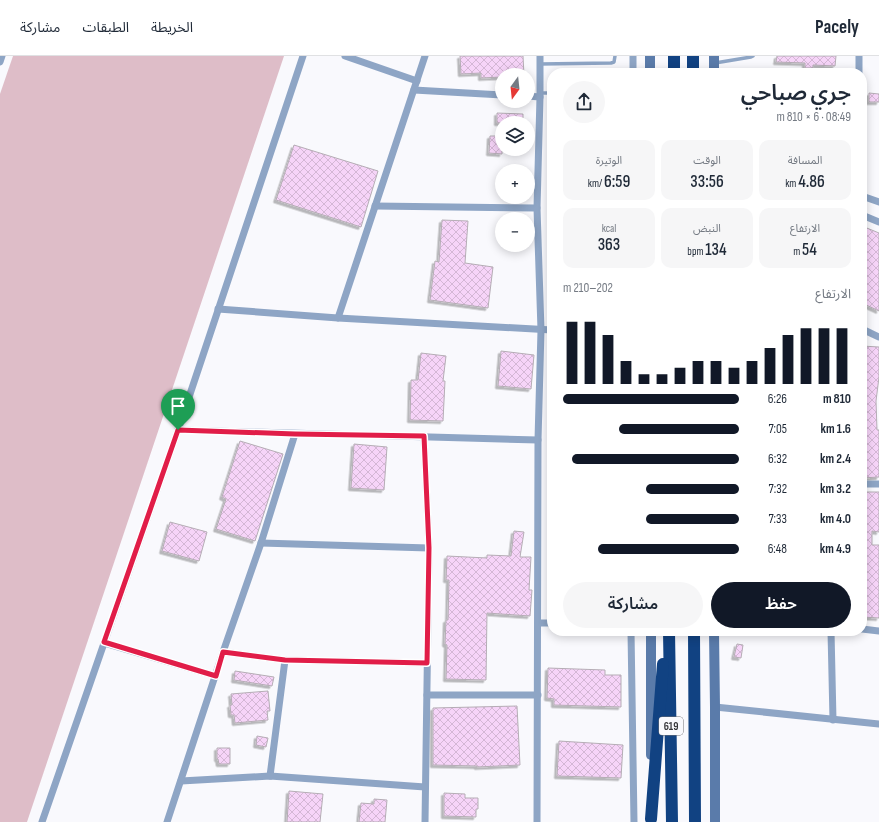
<!DOCTYPE html>
<html lang="ar">
<meta charset="utf-8">
<style>
:root{--surface:#fff;--page:#f6f6f7;--text:#1f2937;--muted:#747a83;--line:#e0e1e3;--accent:#111827}
body{margin:0;font-family:"Sofia Sans Condensed","Noto Sans Arabic",sans-serif;background:var(--page);color:var(--text);direction:rtl;height:100vh;display:flex;flex-direction:column;font-size:15px;white-space:nowrap}
*{box-sizing:border-box;margin:0}
p{font-size:13px;color:var(--muted)}
.icon{flex:none;width:22px;height:22px;fill:none;stroke:currentColor;stroke-width:2;stroke-linecap:round;stroke-linejoin:round}
.map{position:relative;flex:1;overflow:hidden;direction:ltr}
.sheet{position:absolute;left:547px;top:12px;width:320px;height:568px;display:flex;flex-direction:column;background:var(--surface);border-radius:16px;box-shadow:0 2px 10px #0003;direction:rtl}
.sheet>*{flex:none}
.needle{width:26px;rotate:195deg}
.fabs{position:absolute;left:495px;top:12px;display:grid;gap:8px}
.fabs a{display:grid;place-items:center;width:40px;height:40px;border-radius:50%;background:var(--surface);box-shadow:0 2px 10px #0003;font-size:20px}
.pin{position:absolute;display:grid;place-items:center;width:34px;height:34px;color:#fff;margin:-41px -17px;border-radius:50% 50% 50% 0;rotate:-45deg;box-shadow:0 0 4px #0007}
.pin .icon{rotate:45deg}
.round{display:grid;place-items:center;flex:none;width:42px;height:42px;border-radius:21px;background:var(--page)}
.overview{display:flex;align-items:center;justify-content:space-between;height:68px;padding:0 16px}
h1{font-size:22px;font-weight:600;line-height:30px}
.stats{display:grid;grid-template-columns:repeat(3,1fr);gap:6px;height:68px;padding:4px 16px}
.stats div{display:grid;align-content:center;border-radius:10px;background:var(--page);text-align:center}
.stats b{font-size:17px;font-weight:600}
.stats small{font-size:11px;font-weight:400}
.stats p{font-size:11px}
.chart{height:112px;padding:8px 16px}
.chart p{display:flex;justify-content:space-between}
.chart svg{width:100%;height:72px;margin-top:4px;stroke:var(--accent);stroke-width:6}
.action{display:flex;gap:8px;margin-top:auto;padding:8px 16px}
.action a{flex:1;height:46px;border-radius:24px;background:var(--accent);color:#fff;font-size:16px;font-weight:600;line-height:46px;text-align:center}
.action a+a{background:var(--page);color:var(--text)}
ul{padding:0 16px;list-style:none;font-size:13px}
li{display:grid;grid-template-columns:64px 48px 1fr;align-items:center;height:30px}
li i{height:10px;border-radius:5px;background:var(--accent)}
header{display:flex;align-items:center;gap:24px;box-sizing:border-box;height:56px;padding:0 20px;background:var(--surface);border-bottom:1px solid var(--line)}
header strong{font-size:19px}
nav{display:flex;gap:22px;margin-inline-start:auto;font-size:14px}
.map>svg:first-child{display:block}
.green{fill:#debdc8}
.building{fill:url(#building-cross-hatch);stroke:#b5adb5;filter:url(#shadow)}
.lines{fill:none;stroke-linecap:round;stroke-linejoin:round}
.service{stroke:#8ea5c5;stroke-width:3.5}
.minor{stroke:#8ea5c5;stroke-width:7}
.secondary{stroke:#5a7baa;stroke-width:10}
.motorway{stroke:#114282;stroke-width:12}
.route-casing{stroke:#fff;stroke-width:8}
.route{stroke:#e11d48;stroke-width:5}
.labels{text-anchor:middle;stroke-width:3.5;stroke-linejoin:round;paint-order:stroke}
.shield{fill:#f9f9fd;stroke:#707074;stroke-width:1}
.shield-label{font-size:11px;font-weight:bold;fill:#36363a}
</style>
<header>
<strong>Pacely</strong>
<nav><a>الخريطة</a><a>الطبقات</a><a>مشاركة</a></nav>
</header>
<div class="map">
<svg width="879" height="766" viewBox="0 0 879 766">
<defs>
<pattern id="building-cross-hatch" width="8" height="8" patternUnits="userSpaceOnUse"><rect width="8" height="8" fill="#f6d4f8"/><path d="M0 0l8 8M0 8l8-8" fill="none" stroke="#d4b7d5"/></pattern>
<filter id="shadow"><feDropShadow dx="-2.5" dy="2.5" stdDeviation="0" flood-color="#0004"/></filter>
</defs>
<rect width="100%" height="100%" fill="#f9f9fd"/>
<path class="green" d="M13,0h271l-257,766h-27v-728z"/>
<g class="building">
<path d="M460,0h63l1,19h-22v2l-21,1v-5l-20,1z"/>
<path d="M777,0h59l-1,10 -22,-1v3h-8v-5l-29,-1z"/>
<path d="M869,37l10,1v8h-10z"/>
<path d="M497,57l26,1v9h-26z"/>
<path d="M490,80h12v18l-13,-1z"/>
<path d="M294,89l84,26 -17,56 -85,-27z"/>
<path d="M442,164l26,1 -3,42 28,4 -5,41 -58,-8 5,-39 4,1z"/>
<path d="M862,170l17,7v78l-17,-8z"/>
<path d="M862,290l17,1v30l-3,24 1,29h2v47l-17,1z"/>
<path d="M501,295l33,4 -3,34 -33,-3z"/>
<path d="M421,297l25,3 -3,25h2l-2,40 -33,-1 1,-40h7z"/>
<path d="M240,385l43,13 -28,87 -39,-12 10,-30 -4,-2z"/>
<path d="M354,388l33,3 -3,43 -33,-2z"/>
<path d="M862,436h17v40l-7,-1v14h7v73l-17,-1z"/>
<path d="M170,466l37,10 -8,29 -37,-10z"/>
<path d="M514,475l10,1 -4,25h11l-2,33h3l-2,26 -43,-3 -1,67 -40,-1 1,-34 -2,-1 1,-24h2l1,-40h-3l1,-24 40,2v-3l24,1z"/>
<path d="M737,588l6,1 -2,13 -7,-1z"/>
<path d="M548,612l57,2v5h16v32l-67,-2v-6l-7,-1z"/>
<path d="M235,615l39,6 -2,9 -38,-6z"/>
<path d="M268,635l2,20h-3l1,9 -33,3 -1,-8h-3l-1,-10h2l-1,-11z"/>
<path d="M517,650l3,59 -43,2v-1l-44,-1v-57z"/>
<path d="M257,680l11,2 -2,9 -10,-2z"/>
<path d="M559,685l64,4 -2,33 -64,-2z"/>
<path d="M217,692h13v16h-11l-1,-5h-1z"/>
<path d="M289,735l34,3 -3,28h-33z"/>
<path d="M444,737l21,1v4h13v11h-2v8l-32,-1z"/>
<path d="M374,743l13,1 -2,22h-26l2,-19 13,1z"/>
</g>
<g class="lines">
<g class="service">
<path d="M715,7l36,-6 2,-1"/>
<path d="M540,8l71,-1 3,-1 1,-6"/>
<path d="M540,37h12"/>
</g>
<g class="minor">
<path d="M345,0l72,25"/>
<path d="M0,6l2,-6"/>
<path d="M633,17v-17"/>
<path d="M859,17v-17"/>
<path d="M414,34l88,5"/>
<path d="M528,40l12,1"/>
<path d="M862,140l17,6"/>
<path d="M375,150l162,2"/>
<path d="M862,159l17,7"/>
<path d="M218,253l120,9 214,12"/>
<path d="M338,262l87,-262"/>
<path d="M862,273l17,8"/>
<path d="M178,374l360,10"/>
<path d="M424,380l5,112 -4,274"/>
<path d="M862,428h17"/>
<path d="M261,487l168,5"/>
<path d="M538,567h14"/>
<path d="M862,573l17,2"/>
<path d="M631,575l3,191"/>
<path d="M831,575l2,89"/>
<path d="M104,587l112,33"/>
<path d="M223,596l62,8 142,3"/>
<path d="M427,639h111"/>
<path d="M715,651l164,17"/>
<path d="M270,720l15,-116"/>
<path d="M181,725l89,-5 155,11"/>
<path d="M42,766l136,-392 125,-374"/>
<path d="M167,766l56,-170 38,-109 34,-109"/>
<path d="M537,766l1,-382 3,-110 -4,-122 3,-111v-41"/>
</g>
<g class="secondary">
<path d="M650,0v17"/>
<path d="M714,0v17"/>
<path d="M651,575v124"/>
<path d="M714,575l1,76v115"/>
</g>
<g class="motorway">
<path d="M674,0v17"/>
<path d="M693,0v17"/>
<path d="M669,575l3,191"/>
<path d="M694,575l1,191"/>
<path d="M651,763l12,-155"/>
</g>
</g>
<g class="lines">
<defs>
<path id="route" d="M178,374l117,4 129,2 5,112 -2,115 -142,-3 -62,-8 -7,24 -112,-34z"/>
</defs>
<use href="#route" class="route-casing"/>
<use href="#route" class="route"/>
</g>
<g class="labels">
<rect class="shield" x="659" y="661" width="24" height="18" rx="3"/>
<g class="shield-label">
<text x="671" y="674">619</text>
</g>
</g>
</svg>
<div class="fabs">
<a><svg class="needle" viewBox="-14 -14 28 28"><path d="M0-13l5 13h-10z" fill="#e53935"/><path d="M0 13l5-13h-10z" fill="#747a83"/></svg></a>
<a><svg class="icon" aria-label="layers" viewBox="0 0 24 24"><path d="M12 4l9 5-9 5-9-5zM3 14l9 5 9-5"/></svg></a>
<a>+</a>
<a>−</a>
</div>
<div class="pin" style="left:178px;top:374px;background:#1e9e55"><svg class="icon" aria-label="arrive" viewBox="0 0 24 24"><path d="M6 21V4h12l-3 4 3 4H6"/></svg></div>
<section class="sheet">
<div class="overview"><div><h1>جري صباحي</h1><p>08:49 · 6 × 810 m</p></div><a class="round"><svg class="icon" aria-label="share" viewBox="0 0 24 24"><path d="M12 15V3M7 8l5-5 5 5M5 13v7h14v-7"/></svg></a></div>
<div class="stats">
<div><p>المسافة</p><b>4.86<small> km</small></b></div>
<div><p>الوقت</p><b>33:56</b></div>
<div><p>الوتيرة</p><b>6:59<small> /km</small></b></div>
</div>
<div class="stats">
<div><p>الارتفاع</p><b>54<small> m</small></b></div>
<div><p>النبض</p><b>134<small> bpm</small></b></div>
<div><p>kcal</p><b>363</b></div>
</div>
<div class="chart"><p><span>الارتفاع</span>202–210 m</p>
<svg viewBox="0 0 160 44" preserveAspectRatio="none"><path d="M5 44V6M15 44V6M25 44V14M35 44V30M45 44V38M55 44V38M65 44V34M75 44V30M85 44V30M95 44V34M105 44V30M115 44V22M125 44V14M135 44V10M145 44V10M155 44V10"/></svg>
</div>
<ul>
<li><b>810 m</b>6:26<i style="width:100%"></i></li>
<li><b>1.6 km</b>7:05<i style="width:68%"></i></li>
<li><b>2.4 km</b>6:32<i style="width:95%"></i></li>
<li><b>3.2 km</b>7:32<i style="width:53%"></i></li>
<li><b>4.0 km</b>7:33<i style="width:53%"></i></li>
<li><b>4.9 km</b>6:48<i style="width:80%"></i></li>
</ul>
<div class="action"><a>حفظ</a><a>مشاركة</a></div>
</section>
</div>
